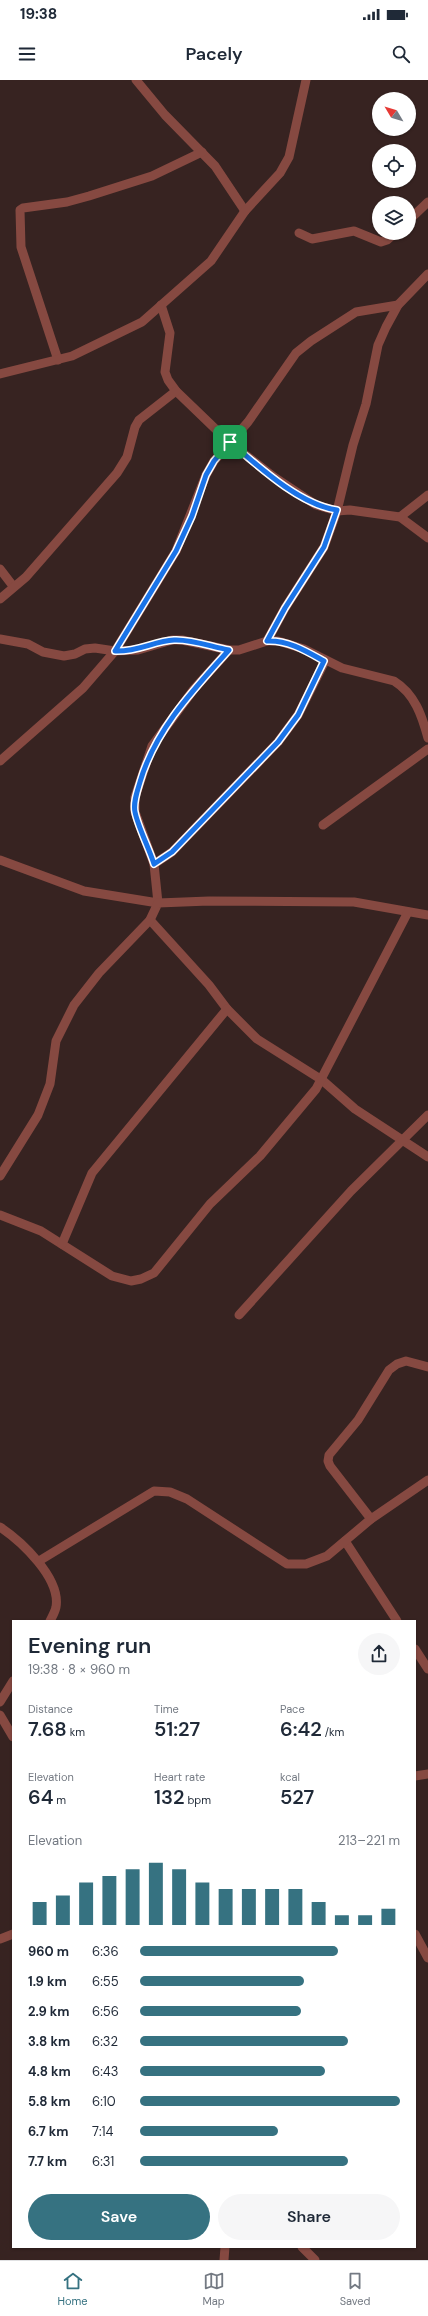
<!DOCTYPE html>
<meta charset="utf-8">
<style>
:root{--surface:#fff;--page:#f6f6f7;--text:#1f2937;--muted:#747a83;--line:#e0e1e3;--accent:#367281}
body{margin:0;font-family:"DM Sans",sans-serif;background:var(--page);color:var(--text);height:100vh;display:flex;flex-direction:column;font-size:15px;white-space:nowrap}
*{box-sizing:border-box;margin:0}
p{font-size:13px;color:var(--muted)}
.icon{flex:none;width:22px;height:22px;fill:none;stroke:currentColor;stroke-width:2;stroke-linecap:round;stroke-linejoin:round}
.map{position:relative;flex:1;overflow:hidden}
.panel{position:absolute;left:12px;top:1540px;width:404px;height:628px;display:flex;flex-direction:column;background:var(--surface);border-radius:0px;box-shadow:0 1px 3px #0004}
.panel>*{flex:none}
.needle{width:26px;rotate:308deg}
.controls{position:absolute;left:372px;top:12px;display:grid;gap:8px}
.controls a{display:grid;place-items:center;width:44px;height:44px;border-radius:50%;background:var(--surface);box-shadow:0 1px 3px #0004;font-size:20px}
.pin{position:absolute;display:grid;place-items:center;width:34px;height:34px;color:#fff;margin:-17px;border-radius:8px;box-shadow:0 2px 6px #0006}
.round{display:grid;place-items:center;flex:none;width:42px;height:42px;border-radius:21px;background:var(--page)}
.head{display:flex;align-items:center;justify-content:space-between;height:68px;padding:0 16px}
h1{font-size:22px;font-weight:600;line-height:30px}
.stats{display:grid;grid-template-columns:repeat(3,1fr);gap:6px;height:68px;padding:4px 16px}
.stats div{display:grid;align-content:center}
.stats b{font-size:20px;font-weight:600}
.stats small{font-size:11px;font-weight:400}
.stats p{font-size:11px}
.chart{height:112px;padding:8px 16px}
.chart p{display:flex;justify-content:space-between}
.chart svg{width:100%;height:72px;margin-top:4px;stroke:var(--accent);stroke-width:6}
.button{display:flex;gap:8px;margin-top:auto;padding:8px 16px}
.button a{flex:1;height:46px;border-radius:24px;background:var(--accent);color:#fff;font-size:16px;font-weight:600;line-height:46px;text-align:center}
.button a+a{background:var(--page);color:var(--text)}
ul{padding:0 16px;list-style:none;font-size:13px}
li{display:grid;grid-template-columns:64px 48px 1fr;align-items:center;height:30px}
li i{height:10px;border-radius:5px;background:var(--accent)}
.status{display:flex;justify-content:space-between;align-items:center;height:28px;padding:0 20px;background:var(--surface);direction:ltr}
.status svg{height:11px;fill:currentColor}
header{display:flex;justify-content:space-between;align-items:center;height:52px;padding:0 16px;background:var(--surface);font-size:18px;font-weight:600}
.menu{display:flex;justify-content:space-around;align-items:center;height:56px;border-top:1px solid var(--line);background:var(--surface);font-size:11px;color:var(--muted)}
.menu a{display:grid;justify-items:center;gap:2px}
.menu .on{color:var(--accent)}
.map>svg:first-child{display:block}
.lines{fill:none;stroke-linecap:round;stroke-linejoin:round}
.minor{stroke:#864941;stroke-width:9}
.route-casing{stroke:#fff;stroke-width:8}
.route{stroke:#1a73e8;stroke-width:5}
</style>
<div class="status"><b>19:38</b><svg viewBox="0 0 49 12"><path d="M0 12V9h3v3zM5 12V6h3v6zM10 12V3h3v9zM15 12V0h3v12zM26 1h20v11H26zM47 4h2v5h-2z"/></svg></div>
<header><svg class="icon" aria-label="menu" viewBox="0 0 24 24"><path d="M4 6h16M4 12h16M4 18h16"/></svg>Pacely<svg class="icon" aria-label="search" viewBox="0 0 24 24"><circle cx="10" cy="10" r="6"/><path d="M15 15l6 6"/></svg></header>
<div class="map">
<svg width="428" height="2180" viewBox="0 0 428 2180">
<rect width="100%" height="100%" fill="#372321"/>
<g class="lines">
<g class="minor">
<path d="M136,0l29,35 50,51 30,45"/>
<path d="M409,140l19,-18"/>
<path d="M299,153l13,6 42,-8 27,11 6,-2 8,-7"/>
<path d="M161,225l9,28 -5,39 3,8 8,11 53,51 45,35 42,28 21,6 13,-1 50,7 28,21"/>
<path d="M58,280l-37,-113 -1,-37 3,-2 44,-6 22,-6 63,-20 50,-24"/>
<path d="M0,294l72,-18 70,-34 69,-61 34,-50 35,-38 9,-16 17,-77"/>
<path d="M400,437l28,-22"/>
<path d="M0,489l13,17"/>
<path d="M0,519l26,-22 91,-104 10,-16 8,-30 4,-7 37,-29"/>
<path d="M0,559l28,5 15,8 21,4 11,-2 10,-5 10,-1 20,3 23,-1 34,-10h10l47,10h10l28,-9h11l26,8 38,19 52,13c21,13 28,35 34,57"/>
<path d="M267,561l18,-33 39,-61 13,-36 16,-66 13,-41 12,-59 8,-18 12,-22 30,-31"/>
<path d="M0,681l83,-73 32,-37 61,-100 30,-76 8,-14 34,-39 48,-69 15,-12 45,-29 42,-7"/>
<path d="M323,745l105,-76"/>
<path d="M0,780l84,31 74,12 -4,-39 -19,-52v-15l17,-51 42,-57 35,-39"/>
<path d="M154,784l18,-12 106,-110 20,-27 27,-54"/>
<path d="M150,840l59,65 18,24 30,30 65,41 33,29 73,48"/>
<path d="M0,1096l38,-61 12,-31 6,-43 18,-36 25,-32 51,-53 8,-17 51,-2 145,1 74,13"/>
<path d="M0,1135l41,16 71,45 19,5 10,-2 13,-6 56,-69 50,-48 56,-67 92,-177"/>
<path d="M62,1164l30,-71 135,-164"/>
<path d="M239,1235l112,-124 77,-76"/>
<path d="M371,1439l-41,-53 -2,-5 1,-6 29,-35 31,-50 8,-6 9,-3 22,6"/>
<path d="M0,1447c21,14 61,51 56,80 -1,5 -4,10 -6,14"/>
<path d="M345,1461l52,80"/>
<path d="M39,1481l115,-70 16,1 17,7 100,65h19l21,-8 44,-37 57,-39"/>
<path d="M415,1569l13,20"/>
<path d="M0,1622l13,-21"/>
<path d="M0,1635l13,22"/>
<path d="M415,1696l13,-2"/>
<path d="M415,1854l13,24"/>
<path d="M0,1859l13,-5"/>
<path d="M302,2167l13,13"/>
<path d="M224,2180l1,-13"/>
</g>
</g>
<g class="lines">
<defs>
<path id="route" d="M230,362c28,24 70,63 107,68l-13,37 -39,61 -18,33c21,-1 39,10 57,20l-26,54 -20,27 -106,110 -18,12c-5,-16 -16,-37 -19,-52 -2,-9 2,-20 5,-30 15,-52 53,-92 89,-132 -17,-3 -37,-11 -55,-10 -20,1 -36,12 -59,11l61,-100 16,-35 14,-41 8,-14z"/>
</defs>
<use href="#route" class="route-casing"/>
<use href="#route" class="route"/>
</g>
</svg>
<div class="controls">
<a><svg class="needle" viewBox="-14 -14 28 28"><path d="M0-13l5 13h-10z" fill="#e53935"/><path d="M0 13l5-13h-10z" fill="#747a83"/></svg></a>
<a><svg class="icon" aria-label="locate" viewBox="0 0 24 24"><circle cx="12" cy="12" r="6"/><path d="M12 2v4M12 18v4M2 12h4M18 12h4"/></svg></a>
<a><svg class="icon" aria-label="layers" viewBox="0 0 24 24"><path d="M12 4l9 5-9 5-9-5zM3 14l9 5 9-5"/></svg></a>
</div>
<div class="pin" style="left:230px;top:362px;background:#1e9e55"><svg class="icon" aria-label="arrive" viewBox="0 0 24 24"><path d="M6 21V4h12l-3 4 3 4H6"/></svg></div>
<section class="panel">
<div class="head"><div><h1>Evening run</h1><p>19:38 · 8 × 960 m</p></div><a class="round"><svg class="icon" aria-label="share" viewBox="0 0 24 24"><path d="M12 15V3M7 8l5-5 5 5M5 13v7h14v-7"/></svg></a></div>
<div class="stats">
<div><p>Distance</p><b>7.68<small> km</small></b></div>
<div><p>Time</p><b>51:27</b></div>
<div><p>Pace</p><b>6:42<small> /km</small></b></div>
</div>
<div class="stats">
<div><p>Elevation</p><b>64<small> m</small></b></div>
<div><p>Heart rate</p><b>132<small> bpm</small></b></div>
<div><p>kcal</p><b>527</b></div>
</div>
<div class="chart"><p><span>Elevation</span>213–221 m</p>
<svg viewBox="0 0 160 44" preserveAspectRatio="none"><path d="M5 44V30M15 44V26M25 44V18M35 44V14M45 44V10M55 44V6M65 44V10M75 44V18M85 44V22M95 44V22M105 44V22M115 44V22M125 44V30M135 44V38M145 44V38M155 44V34"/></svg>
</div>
<ul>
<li><b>960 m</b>6:36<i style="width:76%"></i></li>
<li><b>1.9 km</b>6:55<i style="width:63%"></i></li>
<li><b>2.9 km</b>6:56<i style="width:62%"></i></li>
<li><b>3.8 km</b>6:32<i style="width:80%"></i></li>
<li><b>4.8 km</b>6:43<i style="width:71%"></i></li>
<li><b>5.8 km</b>6:10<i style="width:100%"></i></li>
<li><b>6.7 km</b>7:14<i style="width:53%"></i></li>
<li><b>7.7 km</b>6:31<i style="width:80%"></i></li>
</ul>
<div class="button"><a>Save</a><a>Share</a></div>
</section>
</div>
<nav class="menu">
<a class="on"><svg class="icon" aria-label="home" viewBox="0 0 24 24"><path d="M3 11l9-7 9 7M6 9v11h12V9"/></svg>Home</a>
<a><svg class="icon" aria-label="map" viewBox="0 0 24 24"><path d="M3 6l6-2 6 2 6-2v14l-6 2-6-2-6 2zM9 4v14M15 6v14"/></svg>Map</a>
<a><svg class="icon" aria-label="saved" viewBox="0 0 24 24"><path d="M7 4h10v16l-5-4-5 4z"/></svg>Saved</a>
</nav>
